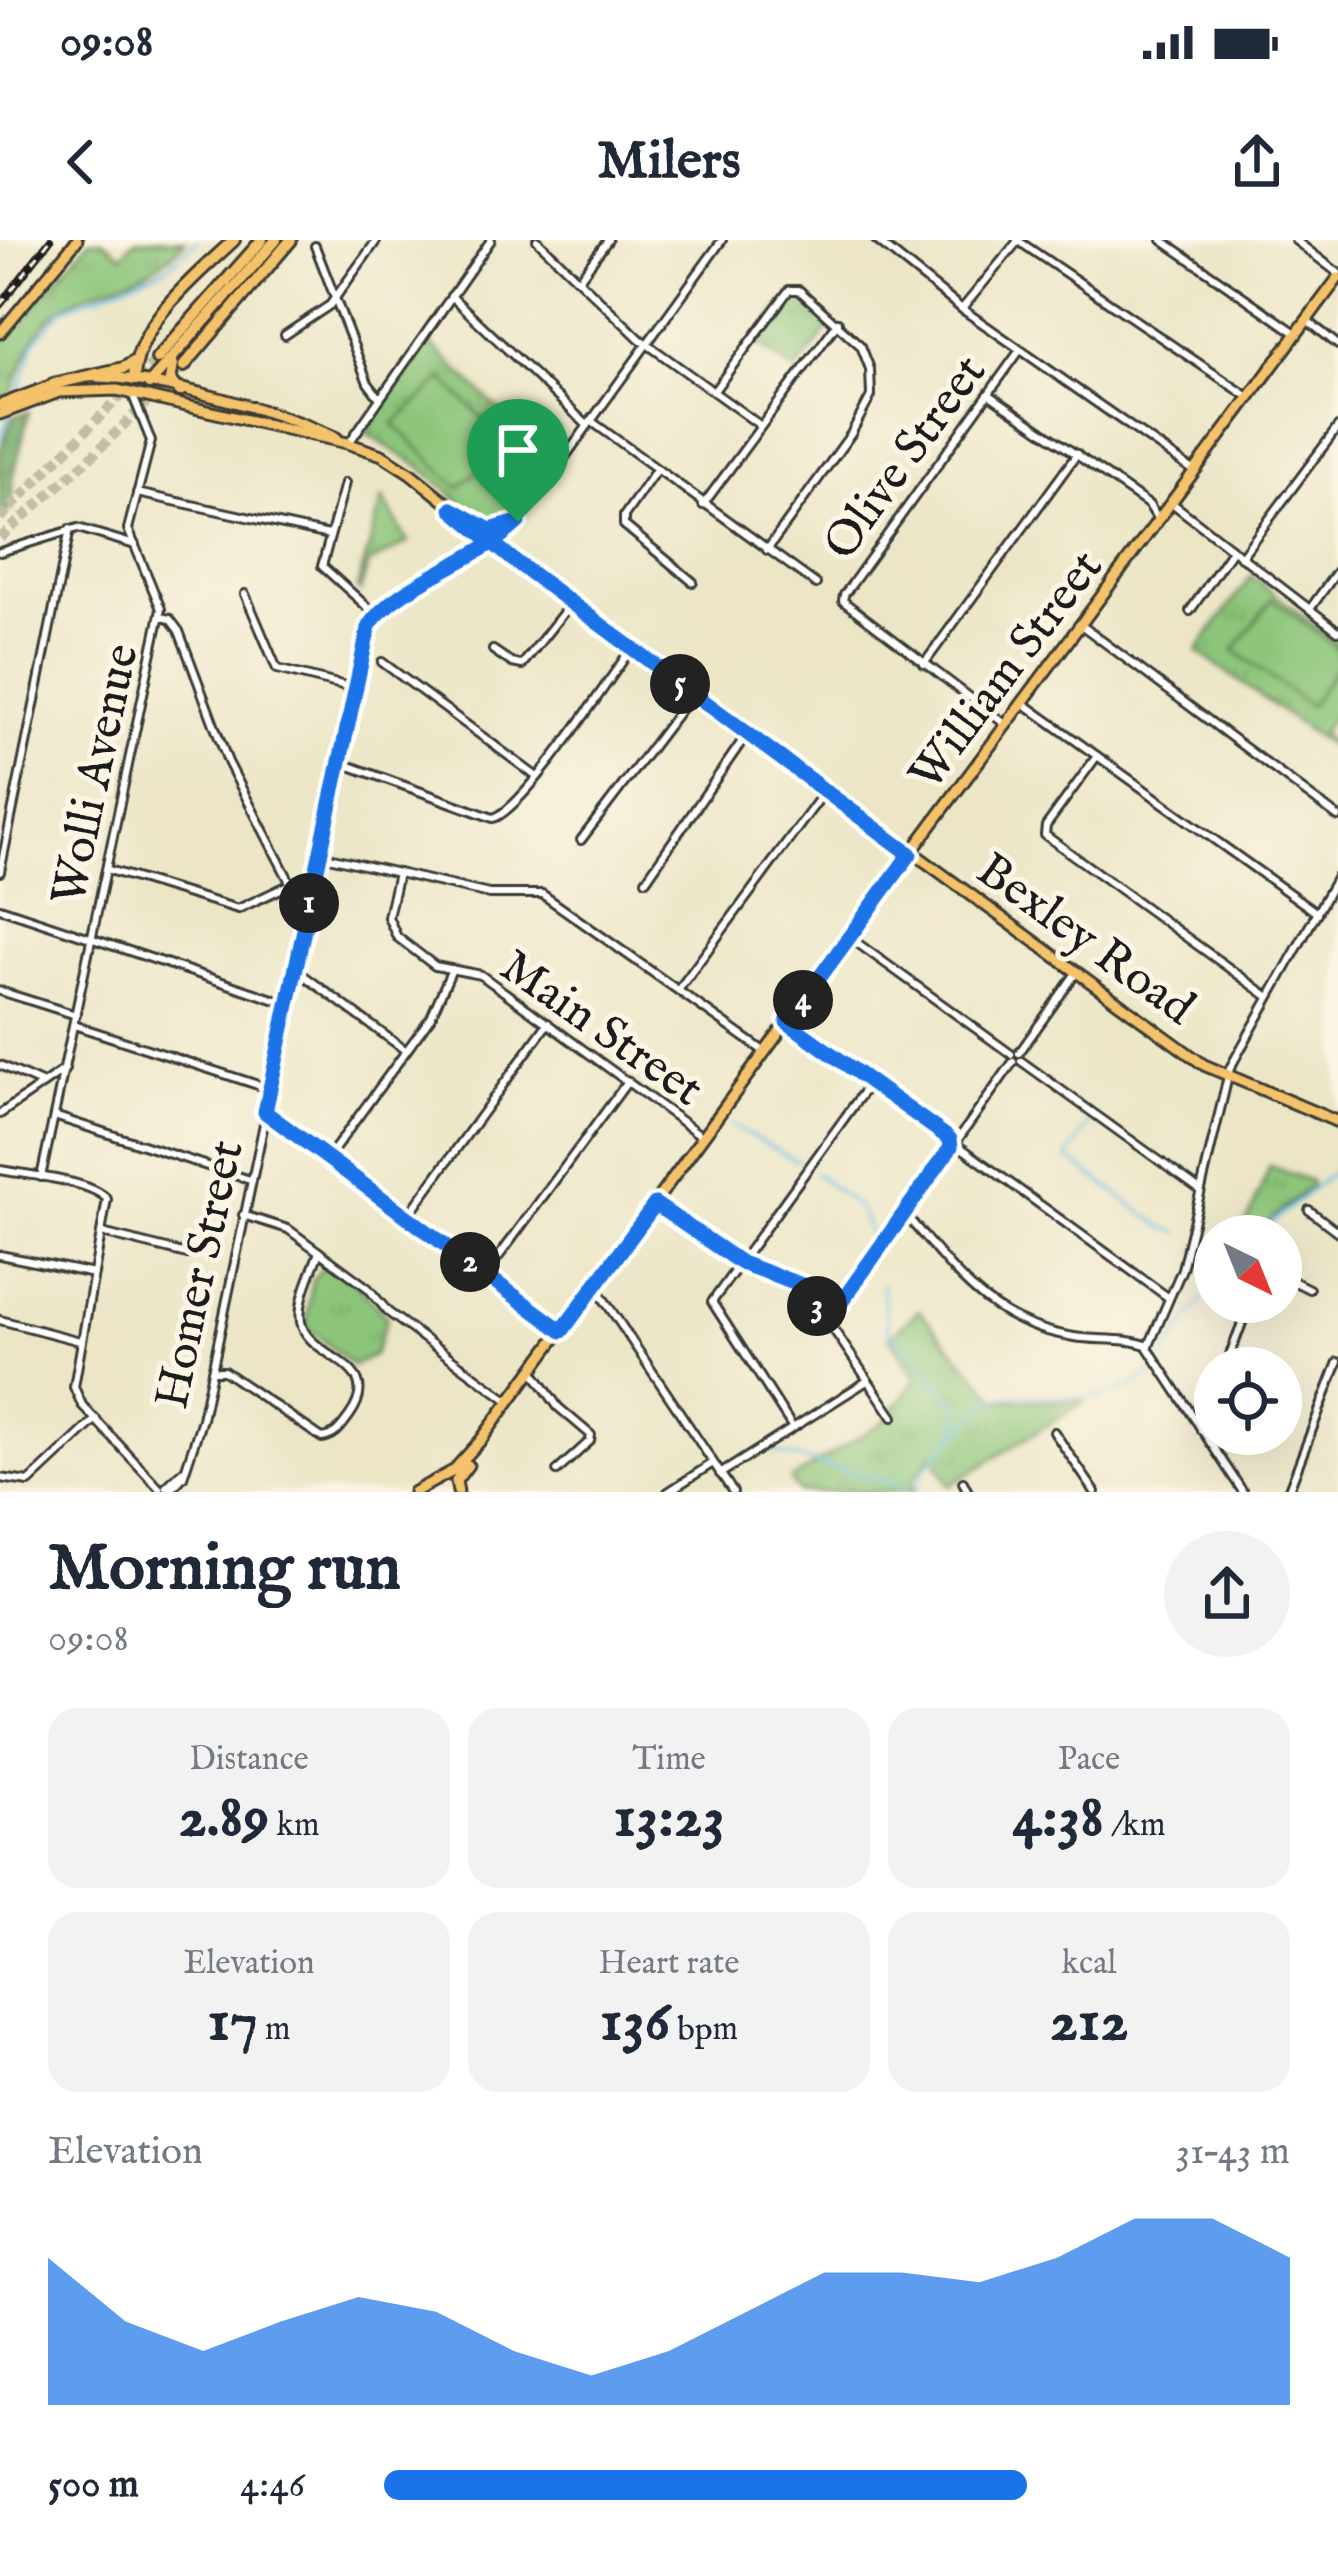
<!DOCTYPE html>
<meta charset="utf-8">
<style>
:root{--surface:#fff;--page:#f2f2f3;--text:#1f2937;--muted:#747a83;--accent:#1a73e8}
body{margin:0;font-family:"IM FELL English",serif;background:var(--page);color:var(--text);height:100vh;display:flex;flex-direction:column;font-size:45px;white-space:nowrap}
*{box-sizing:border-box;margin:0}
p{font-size:39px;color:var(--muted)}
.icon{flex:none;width:66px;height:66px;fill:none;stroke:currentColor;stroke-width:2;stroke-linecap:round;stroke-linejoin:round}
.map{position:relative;height:1252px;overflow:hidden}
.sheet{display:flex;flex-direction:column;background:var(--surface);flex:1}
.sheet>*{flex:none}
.needle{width:78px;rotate:137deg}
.fabs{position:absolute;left:1194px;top:975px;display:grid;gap:24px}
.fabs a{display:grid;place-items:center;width:108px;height:108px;border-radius:50%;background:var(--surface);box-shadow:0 12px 48px #0002;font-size:60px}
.pin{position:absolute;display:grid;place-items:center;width:102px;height:102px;color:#fff;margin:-123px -51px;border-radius:50% 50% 50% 0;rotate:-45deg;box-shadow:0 0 12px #0007}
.pin .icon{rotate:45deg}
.km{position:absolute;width:60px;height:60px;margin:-30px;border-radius:50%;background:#222;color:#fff;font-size:33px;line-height:60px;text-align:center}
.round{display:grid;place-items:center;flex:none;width:126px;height:126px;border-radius:63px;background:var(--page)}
.overview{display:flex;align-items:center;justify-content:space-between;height:204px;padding:0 48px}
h1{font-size:66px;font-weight:700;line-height:90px}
.metrics{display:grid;grid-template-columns:repeat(3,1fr);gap:18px;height:204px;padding:12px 48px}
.metrics div{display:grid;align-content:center;border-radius:30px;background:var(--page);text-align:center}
.metrics b{font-size:60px;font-weight:700}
.metrics small{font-size:33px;font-weight:400}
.metrics p{font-size:33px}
.chart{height:336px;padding:24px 48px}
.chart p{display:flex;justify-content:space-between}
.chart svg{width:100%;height:216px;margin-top:12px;fill:var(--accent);opacity:.7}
ul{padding:0 48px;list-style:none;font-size:39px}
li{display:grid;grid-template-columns:192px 144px 1fr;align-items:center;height:90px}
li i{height:30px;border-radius:15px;background:var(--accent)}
.status{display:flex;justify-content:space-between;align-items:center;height:84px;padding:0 60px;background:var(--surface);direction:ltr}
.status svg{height:33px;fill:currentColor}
header{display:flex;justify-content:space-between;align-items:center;height:156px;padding:0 48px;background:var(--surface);font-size:54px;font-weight:700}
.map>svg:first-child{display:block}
.grass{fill:url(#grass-tufts);stroke:#54704a;stroke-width:3}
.forest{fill:url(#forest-crowns);stroke:#466342;stroke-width:3}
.garden{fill:#8cc579;stroke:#54704a;stroke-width:3}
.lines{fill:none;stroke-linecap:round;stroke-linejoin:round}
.stream{stroke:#64bee2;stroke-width:3}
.highway-tunnel{stroke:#c2bea5;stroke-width:10;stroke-dasharray:10 5;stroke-linecap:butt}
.minor-casing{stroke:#3b3a36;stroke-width:12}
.major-casing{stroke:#3b3a36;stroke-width:15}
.highway-casing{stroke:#3b3a36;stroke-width:16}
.minor{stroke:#fff;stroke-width:6}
.major{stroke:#f4c26a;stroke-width:9}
.highway{stroke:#f4c26a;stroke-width:10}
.rail-casing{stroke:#1c1c1c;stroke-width:8}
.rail{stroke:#fcf5e5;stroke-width:3;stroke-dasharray:9;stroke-linecap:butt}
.route-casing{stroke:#fff;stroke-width:24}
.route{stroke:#1a73e8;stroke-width:15}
.labels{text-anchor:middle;stroke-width:10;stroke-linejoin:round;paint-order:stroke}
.street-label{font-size:48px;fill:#1c1c1c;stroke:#fcf5e5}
</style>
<div class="status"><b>09:08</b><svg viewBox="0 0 49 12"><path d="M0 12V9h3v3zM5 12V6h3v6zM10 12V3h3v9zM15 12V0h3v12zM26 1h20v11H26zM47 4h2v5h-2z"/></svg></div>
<header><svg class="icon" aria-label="back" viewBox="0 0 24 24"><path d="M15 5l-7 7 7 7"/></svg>Milers<svg class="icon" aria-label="share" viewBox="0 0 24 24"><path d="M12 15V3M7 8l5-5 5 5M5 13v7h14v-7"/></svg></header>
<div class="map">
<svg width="1338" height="1252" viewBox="0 0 1338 1252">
<defs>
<pattern id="grass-tufts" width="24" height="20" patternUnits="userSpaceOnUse" patternTransform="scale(3)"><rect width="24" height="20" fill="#8cc579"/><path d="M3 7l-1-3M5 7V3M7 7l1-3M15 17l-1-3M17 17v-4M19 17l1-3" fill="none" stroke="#78a968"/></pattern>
<pattern id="forest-crowns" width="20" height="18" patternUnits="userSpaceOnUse" patternTransform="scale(3)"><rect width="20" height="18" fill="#71aa69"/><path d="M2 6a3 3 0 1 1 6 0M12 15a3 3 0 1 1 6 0" fill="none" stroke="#5c8a56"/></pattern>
</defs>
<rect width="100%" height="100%" fill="#fcf5e5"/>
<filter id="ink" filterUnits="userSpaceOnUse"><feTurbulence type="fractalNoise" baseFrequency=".00833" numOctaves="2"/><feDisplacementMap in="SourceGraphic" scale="24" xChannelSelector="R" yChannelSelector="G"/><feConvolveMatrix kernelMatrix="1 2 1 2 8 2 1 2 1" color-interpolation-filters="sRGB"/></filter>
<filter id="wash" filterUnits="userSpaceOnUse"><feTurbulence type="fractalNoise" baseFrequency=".004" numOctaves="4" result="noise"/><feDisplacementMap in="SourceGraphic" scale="48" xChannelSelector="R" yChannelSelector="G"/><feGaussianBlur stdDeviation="2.7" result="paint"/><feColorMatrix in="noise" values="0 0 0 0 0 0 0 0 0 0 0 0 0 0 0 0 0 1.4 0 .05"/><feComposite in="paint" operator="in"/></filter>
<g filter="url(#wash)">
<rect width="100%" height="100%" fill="#ece6c7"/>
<g class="grass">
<path d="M90,0h12l20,15 13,-15h50c-32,43 -81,40 -122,67 -30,19 -39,56 -52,87l-11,5v-53z"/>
<path d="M792,53l40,31 -37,48 -40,-31z"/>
<path d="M430,103l121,117 -50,66 -20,-6 -60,-53 -54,-33 10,-20z"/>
<path d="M383,258l25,44 -40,23 -8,27 -3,-4z"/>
<path d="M1251,336l87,67v67l-18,24 18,13v5l-141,-101z"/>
<path d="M1270,926l40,15 1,5 -60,50h-16l16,-23z"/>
<path d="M322,1028c28,1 48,30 65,50l-13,37 -21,11 -47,-40 6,-46z"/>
<path d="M919,1070l79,90 86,2 -135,84 -17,-31 -18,23 -2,14h-114l-8,-12 95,-59 32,-43 -28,-41z"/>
</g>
<path class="forest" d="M29,171l-16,68 -2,29 -11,10v-68l14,-34z"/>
<g class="garden">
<path d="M443,139l64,64 -48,45 -65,-64z"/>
<path d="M1272,359l66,50v17l-29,40 -75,-56z"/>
</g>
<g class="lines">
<g class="stream">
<path d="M18,154l16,-51 28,-34 104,-41 31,-28"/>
<path d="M0,200l10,-26"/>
<path d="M1090,882l-22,36 93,68 18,7"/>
<path d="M731,885l66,36"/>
<path d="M815,933l45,36 12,32"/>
<path d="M1255,996l83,-68"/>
<path d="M1196,1008l10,11 6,24"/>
<path d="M882,1045l6,45 40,43"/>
<path d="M1162,1120l53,-80"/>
<path d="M930,1136l31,32 -7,24"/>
<path d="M774,1212l94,25"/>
<path d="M870,1237l28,8 9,7"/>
<path d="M915,1252l10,-24 64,-68c58,-13 115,17 163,-28"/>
</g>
</g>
</g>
<g filter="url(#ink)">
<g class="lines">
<g class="highway-tunnel">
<path d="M0,278l157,-159"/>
<path d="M0,298l89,-79 95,-93"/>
</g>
<defs>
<g id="minor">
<path d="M537,0l103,99 121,87"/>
<path d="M876,0l86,69 232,162"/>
<path d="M1017,0l233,158"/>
<path d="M1162,0l135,94"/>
<path d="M1295,0l43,33"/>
<path d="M315,6l53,137 10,13"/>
<path d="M579,39l29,-39"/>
<path d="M451,56l136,129"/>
<path d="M962,69l55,-67"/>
<path d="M1308,81l30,24"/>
<path d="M285,95l45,-30 47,-65"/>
<path d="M714,151l75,-101h10l62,56 9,23 1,27 -20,38 -84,116"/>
<path d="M990,155l159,110 8,13"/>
<path d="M591,181l225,163"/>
<path d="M349,203l142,-203"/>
<path d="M656,230l-32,46v9l69,57"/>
<path d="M345,243l-23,83 54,49"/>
<path d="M137,253l192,42"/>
<path d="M1172,263l166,128"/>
<path d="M703,265l135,-183"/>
<path d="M0,312l78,-24 57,17"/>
<path d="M1241,317l97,-130"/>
<path d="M245,354l32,75 77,19"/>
<path d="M1310,369l28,-39"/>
<path d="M1190,371l42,-61"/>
<path d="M160,377l10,2 9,12 49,131 63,122 6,8 13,3"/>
<path d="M1081,385l257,192"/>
<path d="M493,410l19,13 10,2 49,-62"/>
<path d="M382,422l155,115"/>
<path d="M924,424l153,-210"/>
<path d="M1023,463l294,210"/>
<path d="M1005,484l-162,-123 1,-6 176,-245"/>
<path d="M1097,516l-51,70 -1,9 224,162"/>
<path d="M339,522l154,56c31,-8 115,-138 139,-170"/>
<path d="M581,600l112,-147"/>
<path d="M320,615l169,39h53l223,158"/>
<path d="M109,630l129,39 53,-25"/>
<path d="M0,632l70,-343"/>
<path d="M398,633l-10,44 9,20 38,29 46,9 222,162"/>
<path d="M646,640l101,-146"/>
<path d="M0,668l288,96"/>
<path d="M849,697l162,117"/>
<path d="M295,729l110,81"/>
<path d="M679,749l146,-198"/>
<path d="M0,751l76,24"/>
<path d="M787,782l163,117"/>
<path d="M74,785l196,64"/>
<path d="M1019,813l57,-80"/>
<path d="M1021,821l179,129"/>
<path d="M0,825l41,18"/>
<path d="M265,873l297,218"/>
<path d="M0,874l65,-45"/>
<path d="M54,876l196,64"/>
<path d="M959,898l54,-76"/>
<path d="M959,906l210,152"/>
<path d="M328,918l103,-141 21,-48"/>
<path d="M0,930c27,5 90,10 107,29l-33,188 8,18 78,84"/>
<path d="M41,937l120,-568 -33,-80 23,-88 -18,-45"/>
<path d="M655,964l86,59 63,23 89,131"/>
<path d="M1309,970l29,22"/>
<path d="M904,973c52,60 86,111 170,124 25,4 51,0 75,9"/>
<path d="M243,975l45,14 80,59 20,24 121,89"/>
<path d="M407,977l141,-194"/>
<path d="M102,993l85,21"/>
<path d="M0,1015l94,19"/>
<path d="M486,1034l142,-193"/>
<path d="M1281,1035l28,14"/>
<path d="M595,1046l138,206"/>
<path d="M0,1080l80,21"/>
<path d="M828,1081l123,-174"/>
<path d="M1225,1128l25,-66"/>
<path d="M532,1130l26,37 33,28 -1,6 -33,30"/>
<path d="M212,1131h12l98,67c14,-2 20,-12 28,-23 35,-51 -36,-55 -48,-89 -7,-21 10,-54 17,-74"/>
<path d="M793,1188l-81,-126 157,-218"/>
<path d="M1201,1190l14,-36"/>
<path d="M1054,1192l41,60"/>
<path d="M720,1234l147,-93"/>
<path d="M0,1238l29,4 67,-63"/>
<path d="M963,1242l5,10"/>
<path d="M166,1247l17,-16"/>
<path d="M169,1252l14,-15 19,-58 166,-791c24,-44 111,-66 150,-106l204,-282"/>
<path d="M668,1252l45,-29"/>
<path d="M1243,1252l-95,-144 34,-79 48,-201 108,-193"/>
<path d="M1288,1252l50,-130"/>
</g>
<g id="major">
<path d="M0,93l77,-93"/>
<path d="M98,137c63,1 182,35 239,61"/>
<path d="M0,165l58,-22"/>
<path d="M0,174l59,-22 58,-2 230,53 35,12 28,18 161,130 633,462 134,57"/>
<path d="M463,273l28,17 27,-8"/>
<path d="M414,1252l39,-21 28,-31 423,-578 434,-584"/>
<path d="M458,1252l-2,-11 12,-16"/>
</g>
<g id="highway">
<path d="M157,119l105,-119"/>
<path d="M173,125l-3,15 10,11"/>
<path d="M184,126l107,-126"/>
<path d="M134,140c1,-57 62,-104 100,-140"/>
<path d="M53,144l71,-16 11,-7"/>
<path d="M149,144l127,-144"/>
</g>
</defs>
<use href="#minor" class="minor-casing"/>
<use href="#major" class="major-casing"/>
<use href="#highway" class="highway-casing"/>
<use href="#minor" class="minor"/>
<use href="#major" class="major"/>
<use href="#highway" class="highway"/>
<defs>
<path id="rail" d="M0,65l50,-65"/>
</defs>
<use href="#rail" class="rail-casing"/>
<use href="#rail" class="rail"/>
</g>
</g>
<g class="lines" filter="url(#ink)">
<defs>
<path id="route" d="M518,282c-39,39 -123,62 -149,104l-104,486 297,219 93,-127 86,59 64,23 23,35 123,-174 -1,-8 -163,-117 123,-168 -398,-295c-20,-17 -40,-33 -60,-50l38,21 28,-8"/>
</defs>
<use href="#route" class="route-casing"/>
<use href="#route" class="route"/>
</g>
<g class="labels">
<g class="street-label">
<text transform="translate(903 216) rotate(-54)" y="17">Olive Street</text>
<text transform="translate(1004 429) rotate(-53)" y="17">William Street</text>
<text transform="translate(93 534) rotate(-78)" y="17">Wolli Avenue</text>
<text transform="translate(1087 697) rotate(36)" y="17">Bexley Road</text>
<text transform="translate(603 786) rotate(35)" y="17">Main Street</text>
<text transform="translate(197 1034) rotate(-78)" y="17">Homer Street</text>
</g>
</g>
</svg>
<div class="fabs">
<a><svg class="needle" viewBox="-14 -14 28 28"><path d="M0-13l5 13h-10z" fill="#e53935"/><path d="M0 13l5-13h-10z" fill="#747a83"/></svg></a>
<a><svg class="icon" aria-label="locate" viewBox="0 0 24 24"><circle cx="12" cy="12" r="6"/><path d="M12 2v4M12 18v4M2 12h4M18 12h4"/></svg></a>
</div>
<div class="pin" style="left:518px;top:282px;background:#1e9e55"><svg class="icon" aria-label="arrive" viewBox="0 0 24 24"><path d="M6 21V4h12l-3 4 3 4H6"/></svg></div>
<b class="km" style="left:309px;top:663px">1</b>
<b class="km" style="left:470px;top:1022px">2</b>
<b class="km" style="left:817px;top:1066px">3</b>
<b class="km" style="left:803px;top:760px">4</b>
<b class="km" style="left:680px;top:444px">5</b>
</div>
<section class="sheet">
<div class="overview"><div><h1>Morning run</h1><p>09:08</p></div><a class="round"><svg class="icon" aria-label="share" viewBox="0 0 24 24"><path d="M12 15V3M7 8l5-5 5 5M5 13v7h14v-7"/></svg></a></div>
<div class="metrics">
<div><p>Distance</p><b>2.89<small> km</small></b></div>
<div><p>Time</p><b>13:23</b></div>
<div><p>Pace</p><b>4:38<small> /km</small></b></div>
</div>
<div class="metrics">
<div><p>Elevation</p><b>17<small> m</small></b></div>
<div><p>Heart rate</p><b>136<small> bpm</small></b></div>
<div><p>kcal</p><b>212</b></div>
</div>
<div class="chart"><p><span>Elevation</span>31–43 m</p>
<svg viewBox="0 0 160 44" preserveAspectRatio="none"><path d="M0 44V14L10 27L20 33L30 27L40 22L50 25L60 33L70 38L80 33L90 25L100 17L110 17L120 19L130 14L140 6L150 6L160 14V44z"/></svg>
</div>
<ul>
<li><b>500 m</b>4:46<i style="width:71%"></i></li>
</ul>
</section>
